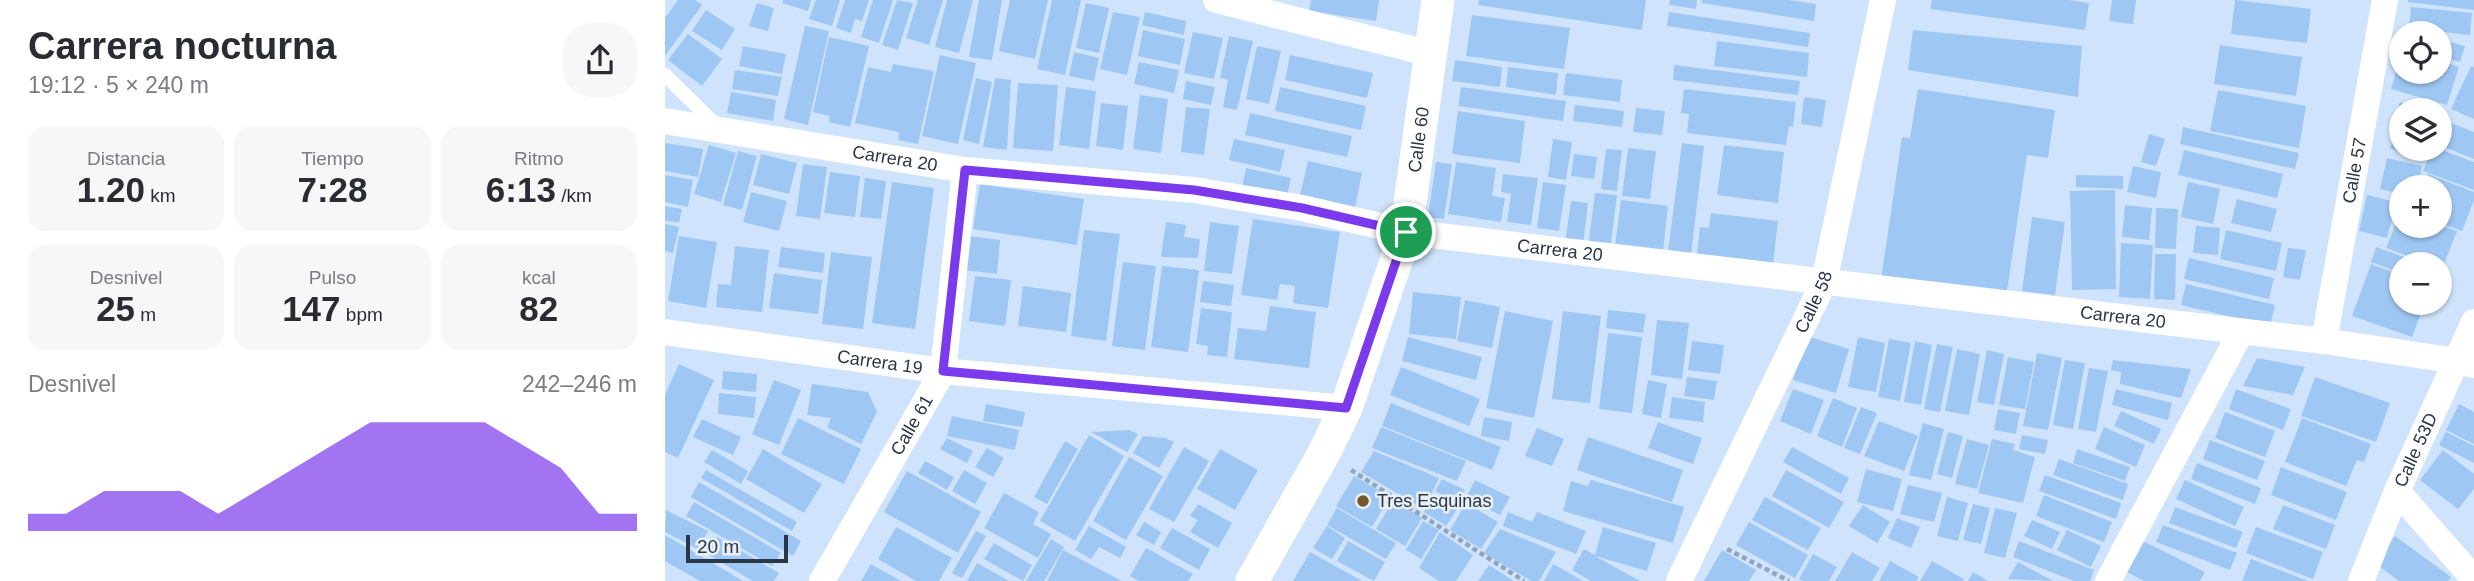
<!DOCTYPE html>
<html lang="es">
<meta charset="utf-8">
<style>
:root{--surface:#fff;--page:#f7f7f7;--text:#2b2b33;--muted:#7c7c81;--accent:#7c3aed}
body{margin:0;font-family:Helvetica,sans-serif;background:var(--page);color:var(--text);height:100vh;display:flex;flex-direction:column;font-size:26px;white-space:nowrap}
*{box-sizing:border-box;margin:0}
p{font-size:23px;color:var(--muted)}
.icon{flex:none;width:38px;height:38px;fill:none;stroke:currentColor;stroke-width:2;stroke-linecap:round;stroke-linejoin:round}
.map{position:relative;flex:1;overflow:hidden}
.details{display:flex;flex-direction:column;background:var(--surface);width:665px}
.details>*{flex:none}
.fabs{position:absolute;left:1724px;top:21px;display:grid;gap:14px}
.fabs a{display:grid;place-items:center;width:63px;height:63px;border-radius:50%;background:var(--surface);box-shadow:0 2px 5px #0004;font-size:35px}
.scale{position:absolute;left:21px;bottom:18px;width:102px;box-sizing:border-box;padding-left:7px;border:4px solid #293747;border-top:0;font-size:19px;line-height:24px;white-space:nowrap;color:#293747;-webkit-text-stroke:5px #e8eff7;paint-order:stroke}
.pin{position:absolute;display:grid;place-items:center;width:60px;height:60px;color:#fff;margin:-30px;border:4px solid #fff;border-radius:50%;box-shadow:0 2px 7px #0007}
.round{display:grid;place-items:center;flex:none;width:74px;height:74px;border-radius:28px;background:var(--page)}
.headline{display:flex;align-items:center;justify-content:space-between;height:119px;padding:0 28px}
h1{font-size:38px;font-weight:800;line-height:52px}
.metrics{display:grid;grid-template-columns:repeat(3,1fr);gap:10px;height:119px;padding:7px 28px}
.metrics div{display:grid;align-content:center;border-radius:18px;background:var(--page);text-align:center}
.metrics b{font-size:35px;font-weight:800}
.metrics small{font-size:19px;font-weight:400}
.metrics p{font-size:19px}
.chart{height:196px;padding:14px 28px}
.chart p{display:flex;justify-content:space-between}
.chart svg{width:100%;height:126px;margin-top:7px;fill:var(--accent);opacity:.7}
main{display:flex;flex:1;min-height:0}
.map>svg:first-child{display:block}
.building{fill:#9fc7f3}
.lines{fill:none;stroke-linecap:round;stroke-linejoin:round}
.path{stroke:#93a5ba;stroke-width:4.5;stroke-dasharray:5 3.5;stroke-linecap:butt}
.service{stroke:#fff;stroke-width:14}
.minor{stroke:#fff;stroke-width:26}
.tertiary{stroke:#fff;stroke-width:33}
.route-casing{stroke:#fff;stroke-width:14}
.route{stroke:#7c3aed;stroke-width:9}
.poi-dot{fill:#76562c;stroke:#e8eff7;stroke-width:2.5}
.labels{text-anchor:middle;stroke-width:5;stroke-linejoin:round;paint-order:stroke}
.street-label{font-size:18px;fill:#293747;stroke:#e8eff7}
.poi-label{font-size:18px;fill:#293747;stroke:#e8eff7;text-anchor:start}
</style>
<main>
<section class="details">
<div class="headline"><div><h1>Carrera nocturna</h1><p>19:12 · 5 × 240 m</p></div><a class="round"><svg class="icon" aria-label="share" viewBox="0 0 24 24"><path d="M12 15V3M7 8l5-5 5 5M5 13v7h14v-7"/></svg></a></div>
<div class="metrics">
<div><p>Distancia</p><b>1.20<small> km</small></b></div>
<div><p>Tiempo</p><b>7:28</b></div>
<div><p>Ritmo</p><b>6:13<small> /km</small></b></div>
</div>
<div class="metrics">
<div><p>Desnivel</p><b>25<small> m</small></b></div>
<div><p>Pulso</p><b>147<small> bpm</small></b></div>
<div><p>kcal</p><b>82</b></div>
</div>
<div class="chart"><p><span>Desnivel</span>242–246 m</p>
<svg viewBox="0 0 160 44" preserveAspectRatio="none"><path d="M0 44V38L10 38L20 30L30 30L40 30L50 38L60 30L70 22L80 14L90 6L100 6L110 6L120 6L130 14L140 22L150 38L160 38V44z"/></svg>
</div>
</section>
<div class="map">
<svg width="1809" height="581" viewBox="0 0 1809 581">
<rect width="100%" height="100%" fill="#cfe4fc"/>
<g class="building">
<path d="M13,0h17l7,5 -37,51v-38z"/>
<path d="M118,0h28l-3,11 -26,-8z"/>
<path d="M151,0h24l-8,26 -23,-7z"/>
<path d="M180,0h24l-7,21 -7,-2 -4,14 -15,-5z"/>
<path d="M208,0h20l-14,43 -18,-6z"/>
<path d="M232,0l16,3 -15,47 -16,-5z"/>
<path d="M253,0h25l-14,45 -23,-7z"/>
<path d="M282,0h26l-14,53 -24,-6z"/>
<path d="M314,0h23l-10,60 -23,-3z"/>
<path d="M345,0h38l-13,59 -36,-8z"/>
<path d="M387,0h29l-16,75 -28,-6z"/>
<path d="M646,0h68l-3,21 -67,-10z"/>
<path d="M814,0h167l-4,30 -164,-25z"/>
<path d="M1005,0h27l-1,9 -27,-4z"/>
<path d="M1037,0h86l28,4 -2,17 -112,-18z"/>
<path d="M1267,0h137l20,3 -4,27 -155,-21z"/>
<path d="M1447,0h24l-3,24 -24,-3z"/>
<path d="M1570,0l76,9 -4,34 -76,-9z"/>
<path d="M1743,0h66v10l-66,-8z"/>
<path d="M92,3l17,5 -6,23 -19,-5z"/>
<path d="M421,3l23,5 -10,45 -23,-5z"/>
<path d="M1746,7l61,6 -2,22 -61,-7z"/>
<path d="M41,10l29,19 -13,21 -30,-19z"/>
<path d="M448,12l27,5 -13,58 -27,-6z"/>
<path d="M480,12l41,9 -2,14 -42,-10z"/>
<path d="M1004,12l141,21 -2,14 -141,-21z"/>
<path d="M807,15l98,13 -6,41 -98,-13z"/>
<path d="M140,26l24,5 -21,94 -24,-6z"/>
<path d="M478,30l42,9 -5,26 -42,-9z"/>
<path d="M1248,30l169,16 -4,51 -170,-27z"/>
<path d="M528,32l30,6 -9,41 -30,-6z"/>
<path d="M23,34l34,25 -20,27 -34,-26z"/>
<path d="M564,36l24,5 -16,69 -14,-3 5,-27 -8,-2z"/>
<path d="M164,37l40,9 -19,81 -21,-5 1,-6 -17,-4z"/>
<path d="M1774,39l26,7 -5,16 -21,-6z"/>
<path d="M1052,41l92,12 -2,24 -93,-11z"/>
<path d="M1555,45l82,12 -6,39 -82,-12z"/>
<path d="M78,46l43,8 -4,20 -43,-8z"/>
<path d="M592,46l24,5 -12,53 -23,-5z"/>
<path d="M409,52l25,6 -5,23 -25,-5z"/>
<path d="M275,55l36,8 -18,81 -36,-8z"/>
<path d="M625,55l83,18 -6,25 -82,-18z"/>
<path d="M1735,59l1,13h38v-12l20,7 -12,38 -56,-16z"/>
<path d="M790,60l47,7 -2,20 -48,-6z"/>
<path d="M474,62l40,8 -5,23 -40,-9z"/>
<path d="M228,64l41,7 -16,73 -20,-4 1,-8 -44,-9 13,-56 23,5z"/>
<path d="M1009,65l126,16 -2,14 -125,-15z"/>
<path d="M1806,66l3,1v52l-23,-10z"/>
<path d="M843,67l50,6 -2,22 -50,-8z"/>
<path d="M70,70l47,7 -4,19 -46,-7z"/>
<path d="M901,73l56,7 -2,22 -57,-7z"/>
<path d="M311,78l16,4 -13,62 -16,-4z"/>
<path d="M330,78l16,2 -4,70 -24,-3z"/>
<path d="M521,81l29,6 -4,18 -28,-6z"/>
<path d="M353,83l40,2 -5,66 -40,-3z"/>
<path d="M401,87l30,4 -7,58 -30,-4z"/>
<path d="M615,87l86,19 -5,24 -86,-19z"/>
<path d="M796,87l105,14 -3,20 -105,-15z"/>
<path d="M1019,89l112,13 -3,25 -4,-1 -3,19 -99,-12 2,-19 -8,-1z"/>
<path d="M1253,89l137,21 -7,48 -21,-3 -21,143 -125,-18 21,-143 8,1z"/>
<path d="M1553,90l88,16 -7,42 -89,-17z"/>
<path d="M66,92l45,8 -3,21 -46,-8z"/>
<path d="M475,95l28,4 -7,54 -28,-4z"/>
<path d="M1139,97l22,3 -4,27 -21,-3z"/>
<path d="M1735,102l20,8h-19v19l-10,-4z"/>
<path d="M436,103l27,3 -5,44 -27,-4z"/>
<path d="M910,105l49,6 -2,16 -49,-6z"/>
<path d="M521,107l24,2 -6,46 -23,-3z"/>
<path d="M971,108l29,3 -3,24 -29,-3z"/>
<path d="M793,111l67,10 -5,42 -68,-9z"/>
<path d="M585,113l102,23 -5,21 -102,-22z"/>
<path d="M1774,118l35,14v27l-35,-14z"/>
<path d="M1518,127l116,26 -4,16 -115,-25z"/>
<path d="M1732,132l4,1v16h23l-6,12 -28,-13z"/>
<path d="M1484,134l16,5 -9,27 -15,-4z"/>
<path d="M569,139l51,11 -5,22 -51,-12z"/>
<path d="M888,139l19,3 -6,38 -18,-3z"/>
<path d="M0,143l38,6 -5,28 -33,-6z"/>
<path d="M1017,143l22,3 -13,109 -23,-3z"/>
<path d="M44,145l27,8 -15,49 -27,-8z"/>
<path d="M1059,145l60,7 -6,51 -61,-8z"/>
<path d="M963,148l28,3 -6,48 -28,-3z"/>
<path d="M941,149l16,1 -5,41 -16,-2z"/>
<path d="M1767,149h7l35,13v28l-51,-19z"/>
<path d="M1519,150l99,24 -6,24 -99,-23z"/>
<path d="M73,151l19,5 -15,54 -19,-5z"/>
<path d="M96,154l36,9 -8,31 -36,-9z"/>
<path d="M909,154l23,3 -3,22 -23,-3z"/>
<path d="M1722,158l35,8 -4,21h-17v7l-21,-5z"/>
<path d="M643,161l54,12 -7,35 -55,-13z"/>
<path d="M771,162l16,2 -8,55 -16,-2z"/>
<path d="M791,162l40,6 -4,28 13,2 -4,24 -53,-8z"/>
<path d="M138,164l24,3 -7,52 -24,-3z"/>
<path d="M1468,166l28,6 -5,26 -29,-6z"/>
<path d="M581,168l45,10 -4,18 -45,-9z"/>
<path d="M165,172l30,4 -5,41 -31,-4z"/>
<path d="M838,174l35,4 -7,47 -24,-3 4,-28 -10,-2z"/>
<path d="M1763,174l46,18v8l-12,31 -23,-8v-36h-16z"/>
<path d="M0,175l28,5 -5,27 -23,-5z"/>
<path d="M1411,175l47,1v13l-47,-2z"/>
<path d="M200,178l21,3 -5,38 -21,-2z"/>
<path d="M227,182l42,6 -19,141 -43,-6z"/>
<path d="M878,182l23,3 -7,46 -22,-3z"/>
<path d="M1523,182l32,7 -7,35 -32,-7z"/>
<path d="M315,184l104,15 -7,46 -104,-16z"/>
<path d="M1450,190l1,99 -44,1 -2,-99z"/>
<path d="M86,192l36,9 -8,30 -36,-9z"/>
<path d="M930,193l22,2 -7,55 -22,-3z"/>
<path d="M1702,195l29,7 -9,36 -28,-7z"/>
<path d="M1572,199l40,10 -6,23 -40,-9z"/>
<path d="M956,200l47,6 -5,46 -48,-6z"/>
<path d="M906,201l17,2 -5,43 -18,-2z"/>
<path d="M1460,205l27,3 -3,32 -27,-3z"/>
<path d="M0,206l17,3 -3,13 -14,-1z"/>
<path d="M1491,208l22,1 -2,40 -21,-1z"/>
<path d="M1736,211v15l38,-1 18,6 -15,38 -3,-1v-4h-9l-44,-16z"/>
<path d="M1046,213l67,8 -5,43 -76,-10 3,-27 9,1z"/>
<path d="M1367,217l33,5 -10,73 -33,-4z"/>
<path d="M588,219l87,13 -12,76 -35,-5 2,-17 -15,-2 -3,16 -36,-5z"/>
<path d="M501,222l20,3 -2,12 16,2 -2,19 -37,-1z"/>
<path d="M545,222l29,4 -7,48 -28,-3z"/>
<path d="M0,224l14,3 -6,26 -8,-2z"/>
<path d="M1531,226l24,2 -2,27 -25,-2z"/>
<path d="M419,230l36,4 -14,107 -35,-5z"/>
<path d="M1561,230l56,13 -6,28 -56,-12z"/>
<path d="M14,236l38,6 -11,66 -38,-7z"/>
<path d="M303,236l32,4 -3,34 -34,-4z"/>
<path d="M1456,243l32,2 -3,54 -31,-2z"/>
<path d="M70,246l34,4 -7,62 -46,-5 2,-23 13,1z"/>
<path d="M116,247l44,6 -2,20 -45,-6z"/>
<path d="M1711,247l47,17h-22v9l-30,-11z"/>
<path d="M1623,248l18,2 -6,30 -17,-3z"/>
<path d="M166,252l41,5 -9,72 -41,-5z"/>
<path d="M1490,254h21l-1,46 -21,-1z"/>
<path d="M1524,258l85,20 -5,21 -85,-20z"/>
<path d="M458,262l33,4 -11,84 -33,-4z"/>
<path d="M1706,264l30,11v28h24l-13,34 -60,-21z"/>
<path d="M497,266l37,4 -11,82 -37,-5z"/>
<path d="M109,273l48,7 -4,34 -49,-6z"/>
<path d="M310,276l36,4 -6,46 -36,-5z"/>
<path d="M538,281l31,4 -3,21 -31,-4z"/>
<path d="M1521,284l89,21 -5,21 -89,-21z"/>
<path d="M358,286l48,7 -5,39 -48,-6z"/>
<path d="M748,292l48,5 -5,42 -47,-5z"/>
<path d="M800,300l35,7 -8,41 -35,-7z"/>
<path d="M605,306l46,6 -7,56 -75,-9 4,-31 28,3z"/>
<path d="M536,308l31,4 -5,45 -20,-2 1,-9 -12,-2z"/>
<path d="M943,310l38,4 -3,19 -37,-5z"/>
<path d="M840,311l48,10 -19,97 -48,-10z"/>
<path d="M898,311l38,5 -11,87 -38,-4z"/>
<path d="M992,320l32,3 -7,56 -31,-4z"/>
<path d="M943,333l34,4 -10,76 -33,-4z"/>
<path d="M1142,336l42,13 -13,44 -43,-13z"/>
<path d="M743,337l74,20 -6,23 -74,-19z"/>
<path d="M1193,337l27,6 -9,49 -28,-5z"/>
<path d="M1224,339l22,4 -11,58 -22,-4z"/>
<path d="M1027,341l32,4 -4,29 -32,-4z"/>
<path d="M1250,341l17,4 -11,60 -17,-3z"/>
<path d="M1272,344l16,3 -13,65 -16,-3z"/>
<path d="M1292,349l23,5 -11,61 -24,-4z"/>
<path d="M1322,350l17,4 -10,51 -17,-3z"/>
<path d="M1372,353l25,5 -14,72 -25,-4z"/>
<path d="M1343,357l26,5 -9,47 -26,-4z"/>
<path d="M1592,358l48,9 -12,28 -50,-9z"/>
<path d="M1400,360l20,3 -12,66 -20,-4z"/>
<path d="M1448,360l78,9 -10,29 -61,-14 1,-12 -10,-2z"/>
<path d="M14,364l35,16 -36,78 -13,-6v-57z"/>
<path d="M736,367l79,32 -11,27 -79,-31z"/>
<path d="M1424,368l19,3 -12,61 -18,-3z"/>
<path d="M58,371l34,3 -1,18 -34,-3z"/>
<path d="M1022,377l30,4 -3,19 -30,-4z"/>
<path d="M1650,377l75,26 -14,39 -75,-26z"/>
<path d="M109,380l27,10 -22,55 -27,-11z"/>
<path d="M983,380l19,4 -6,34 -19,-4z"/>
<path d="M147,384l56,8 9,20 -16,32 -34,-17 4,-9 -24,-3z"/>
<path d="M1128,389l31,11 -13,34 -31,-13z"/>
<path d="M1451,389l56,14 -4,17 -56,-15z"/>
<path d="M1571,389l55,20 -8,21 -54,-21z"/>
<path d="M54,393l37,4 -2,21 -36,-4z"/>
<path d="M1007,397l33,5 -2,20 -34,-4z"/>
<path d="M1168,398l24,10 -15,39 -25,-11z"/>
<path d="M726,403l110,44 -9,23 -110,-44z"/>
<path d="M321,404l39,8 -3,15 -39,-6z"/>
<path d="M1794,404l15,8v32l-28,-14z"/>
<path d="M1196,407l16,6 -17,41 -16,-6z"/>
<path d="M1333,409l22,4 -4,21 -22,-4z"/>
<path d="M1456,411l40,18 -7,15 -40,-18z"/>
<path d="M1560,412l50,19 -10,26 -50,-19z"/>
<path d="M287,416l67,14 -4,20 -68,-14z"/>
<path d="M819,417l28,5 -3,19 -28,-5z"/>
<path d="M133,418l63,31 -17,35 -63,-30z"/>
<path d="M1637,418l69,26 -7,18 -7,-2 -11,26 -61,-24z"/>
<path d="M37,419l39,18 -8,18 -40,-18z"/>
<path d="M1214,421l39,15 -14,35 -40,-15z"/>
<path d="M993,422l44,16 -9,26 -45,-16z"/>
<path d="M1258,423l21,6 -13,51 -22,-5z"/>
<path d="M716,427l85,34 -9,20 -85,-33z"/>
<path d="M1439,427l41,18 -9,22 -41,-18z"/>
<path d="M872,428l27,11 -12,27 -27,-10z"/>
<path d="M464,430l9,4 -11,18 -36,-20z"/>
<path d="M1283,432l15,4 -11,42 -15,-4z"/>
<path d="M1781,432l28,14v17l-35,-18z"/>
<path d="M424,435l35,21 -49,85 -35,-20z"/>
<path d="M1357,435l26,5 -3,14 -26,-5z"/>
<path d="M478,436l22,2 9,4 -15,26 -26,-15z"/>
<path d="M923,437l95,33 -11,32 -95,-32z"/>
<path d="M282,438l26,13 -6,12 -27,-14z"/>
<path d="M1302,439l22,6 -12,44 -22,-5z"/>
<path d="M1327,439l23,5 -2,6 22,7 -12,46 -45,-10z"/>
<path d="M1545,440l55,21 -8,19 -54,-21z"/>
<path d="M400,441l13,8 -31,55 -13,-7z"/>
<path d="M519,447l25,14 -35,61 -25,-13z"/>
<path d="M1127,447l57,31 -8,16 -58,-32z"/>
<path d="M322,448l17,10 -11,19 -18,-10z"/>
<path d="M98,449l59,35 -18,29 -58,-34z"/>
<path d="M555,449l38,21 -23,40 -38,-21z"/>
<path d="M1412,449l53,18 -5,14 -52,-18z"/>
<path d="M47,450l36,21 -7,13 -37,-22z"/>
<path d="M1778,450l31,24v15l-16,20 -38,-29z"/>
<path d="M709,451l65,27 -15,31 -63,-37z"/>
<path d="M464,457l34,19 -37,64 -33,-19z"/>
<path d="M1394,459l69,25 -5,16 -70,-25z"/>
<path d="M260,461l29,16 -7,13 -29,-17z"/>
<path d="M1532,463l64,25 -6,16 -64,-25z"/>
<path d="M1616,467l66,25 -11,28 -65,-25z"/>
<path d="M1201,469l36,10 -9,32 -36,-9z"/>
<path d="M41,470l91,52 -5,9 -91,-53z"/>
<path d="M299,470l23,13 -12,21 -23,-13z"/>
<path d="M1121,470l58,32 -15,26 -57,-32z"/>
<path d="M242,471l74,41 -23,41 -74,-41z"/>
<path d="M1380,475l76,28 -5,16 -77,-28z"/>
<path d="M689,476l36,21 -18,30 -36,-21z"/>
<path d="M777,479l23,11 -7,13 -23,-12z"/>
<path d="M810,480l35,17 -10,18 -34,-17z"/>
<path d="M926,480l93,27 -11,36 -110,-32 8,-30 17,5z"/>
<path d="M1520,480l59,27 -9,19 -59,-27z"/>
<path d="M34,482l102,59 -8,15 -102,-59z"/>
<path d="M1243,485l34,8 -8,29 -34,-8z"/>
<path d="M339,493l35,19 -6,12 18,10 -13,24 -54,-30z"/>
<path d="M769,495l23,14 -11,17 -22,-14z"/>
<path d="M1379,495l68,27 -8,20 -68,-26z"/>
<path d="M1100,497l56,31 -13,22 -56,-30z"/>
<path d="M1282,497l21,6 -10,38 -21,-5z"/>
<path d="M729,499l28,19 -17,28 -29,-17z"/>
<path d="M29,502l87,51 -9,13 -86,-50z"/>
<path d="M801,503l32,19 -17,27 -31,-19z"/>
<path d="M533,504l34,19 -14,25 -28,-16 8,-12 -8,-4z"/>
<path d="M1308,504l17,4 -9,36 -18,-4z"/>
<path d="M1198,505l27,17 -13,21 -28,-17z"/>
<path d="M1618,505l52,20 -9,24 -53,-20z"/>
<path d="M1510,507l68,25 -7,16 -67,-25z"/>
<path d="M672,508l59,35 -10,16 -59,-34z"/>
<path d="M1330,508l22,5 -12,45 -21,-5z"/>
<path d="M1,510l42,21 -10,18 -33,-17z"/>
<path d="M843,512l24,10 5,-10 49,19 -10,23 -73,-28z"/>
<path d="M1232,518l23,9 -9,21 -23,-10z"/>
<path d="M1367,520l28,12 -8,17 -28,-13z"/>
<path d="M758,521l16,9 -18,29 -15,-9z"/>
<path d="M479,522l17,10 -7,13 -18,-10z"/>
<path d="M1084,522l59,33 -13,23 -59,-33z"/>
<path d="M1498,525l74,28 -7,17 -74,-28z"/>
<path d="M424,526l37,21 -6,11 -21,-11 -8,12 -16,-9z"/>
<path d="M662,526l18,12 -13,21 -19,-11z"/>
<path d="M231,527l56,31 -13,23h-23l-38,-22z"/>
<path d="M938,527l53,16 -9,28 -52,-15 45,25h-49l-19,-11 12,-21 11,6z"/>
<path d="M1591,527l67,25 -10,27 -67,-26z"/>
<path d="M507,528l38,21 -11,21 -39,-22z"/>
<path d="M835,529l56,23 -17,29h-8l-47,-28z"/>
<path d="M1402,530l34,16 -10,21 -34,-17z"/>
<path d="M311,531l10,5 -24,42 -10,-5z"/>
<path d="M775,532l33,23 -17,26h-17l-20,-13z"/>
<path d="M0,535l78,46h-43l-35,-20z"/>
<path d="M1730,536l56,41 -3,4h-49l-24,-18z"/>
<path d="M52,537l62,36 -5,8h-21l-46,-27z"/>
<path d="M1472,538l68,34 -5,9h-56l-23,-12z"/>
<path d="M386,539l13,8 -20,34h-18z"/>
<path d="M683,541l37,21 -11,19 -37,-20z"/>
<path d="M1354,541l75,29 -4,11h-16l-61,-24z"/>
<path d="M329,543l38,22 -9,16 -39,-22z"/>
<path d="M481,548l47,26 -5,7h-49l-9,-5z"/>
<path d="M398,550l59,31h-75z"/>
<path d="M1057,550l34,20 -7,11h-45z"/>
<path d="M645,552l52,29h-69z"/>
<path d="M1187,552l28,16 -8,13h-37z"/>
<path d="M1148,554l24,13 -8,14h-26l-4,-2z"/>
<path d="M1586,559l57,22h-66z"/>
<path d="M1225,561l29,16 -3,4h-37z"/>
<path d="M1267,561l32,18 -1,2h-43z"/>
<path d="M1353,562l35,19 -45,-2z"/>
<path d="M312,563l32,18h-42z"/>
<path d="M206,564l30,17h-40z"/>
<path d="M888,564l30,17h-39z"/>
<path d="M824,565l25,16h-36z"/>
<path d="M1308,572l15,9h-20z"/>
</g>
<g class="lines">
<g class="path">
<path d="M686,470l173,111"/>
<path d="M1062,549l62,32"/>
</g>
<path class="service" d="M0,75l53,52"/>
<g class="minor">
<path d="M551,0l216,54"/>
<path id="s1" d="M0,121l300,49 229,20 108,18 104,24 918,109 133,20 17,4"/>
<path id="s2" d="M0,332l278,39 403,37"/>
<path id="s3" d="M1659,341l61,-341"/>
<path d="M1732,491l77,88"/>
<path id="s4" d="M157,581l121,-210 22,-201"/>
<path id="s5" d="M1014,581l145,-299 59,-282"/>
<path d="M1443,581l133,-249"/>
<path id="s6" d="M1696,581l36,-90 77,-169"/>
</g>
<path class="tertiary" id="s7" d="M587,581l72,-128 22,-45 60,-176 32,-232"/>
</g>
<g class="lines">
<defs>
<path id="route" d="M300,170l229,20 108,18 104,24 -60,176 -403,-37z"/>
</defs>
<use href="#route" class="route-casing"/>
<use href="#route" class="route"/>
</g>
<circle class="poi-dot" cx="698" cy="501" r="7"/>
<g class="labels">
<g class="street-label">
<text dy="6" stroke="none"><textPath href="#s7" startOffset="476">Calle 60</textPath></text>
<text dy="6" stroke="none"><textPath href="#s1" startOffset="233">Carrera 20</textPath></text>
<text dy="6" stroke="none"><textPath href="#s3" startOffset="173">Calle 57</textPath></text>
<text dy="6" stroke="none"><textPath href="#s1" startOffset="905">Carrera 20</textPath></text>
<text dy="6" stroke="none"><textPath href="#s5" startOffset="310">Calle 58</textPath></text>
<text dy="6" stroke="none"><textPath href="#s1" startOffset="1472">Carrera 20</textPath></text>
<text dy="6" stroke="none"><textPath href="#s2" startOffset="217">Carrera 19</textPath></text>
<text dy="6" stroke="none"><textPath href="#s4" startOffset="180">Calle 61</textPath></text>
<text dy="6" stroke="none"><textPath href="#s6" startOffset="142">Calle 53D</textPath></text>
</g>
<g class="poi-label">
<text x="712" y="507">Tres Esquinas</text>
</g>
</g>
</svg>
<div class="fabs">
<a><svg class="icon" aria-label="locate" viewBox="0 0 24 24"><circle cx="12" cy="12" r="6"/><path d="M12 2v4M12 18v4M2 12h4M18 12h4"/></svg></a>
<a><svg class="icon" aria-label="layers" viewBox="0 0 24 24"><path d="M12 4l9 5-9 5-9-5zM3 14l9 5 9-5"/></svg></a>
<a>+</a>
<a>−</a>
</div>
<div class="scale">20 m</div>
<div class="pin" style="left:741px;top:232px;background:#1e9e55"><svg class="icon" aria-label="arrive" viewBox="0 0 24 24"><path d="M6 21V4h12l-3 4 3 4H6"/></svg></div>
</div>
</main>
